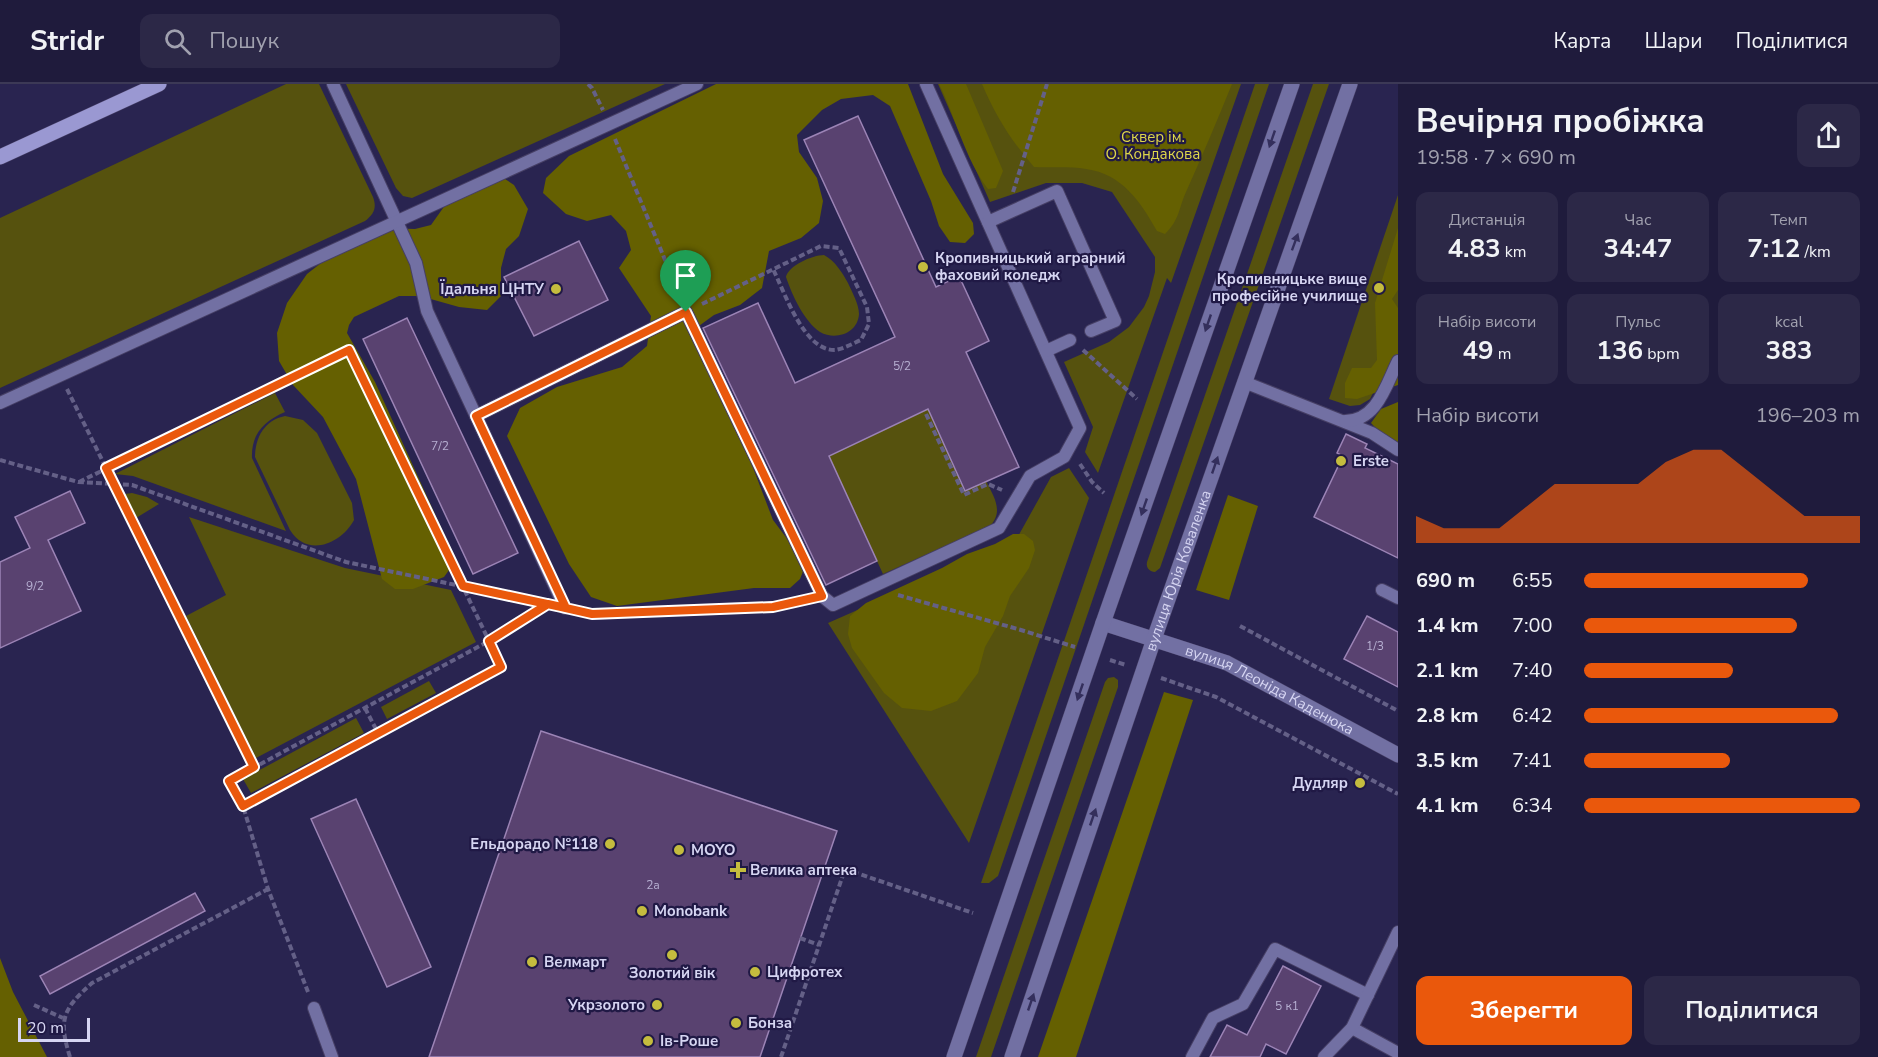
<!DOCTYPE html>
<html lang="uk">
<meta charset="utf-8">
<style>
:root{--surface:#1f1b3c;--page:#2c2847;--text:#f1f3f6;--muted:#a1a1af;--line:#3c3956;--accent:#ea580c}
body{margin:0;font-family:"Nunito Sans",sans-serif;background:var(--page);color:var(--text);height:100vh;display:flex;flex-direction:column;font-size:22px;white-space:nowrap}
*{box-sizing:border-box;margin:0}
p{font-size:20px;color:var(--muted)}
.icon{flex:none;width:33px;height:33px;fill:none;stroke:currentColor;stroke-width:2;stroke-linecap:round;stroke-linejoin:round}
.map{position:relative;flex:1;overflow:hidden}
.panel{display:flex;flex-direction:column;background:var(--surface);width:480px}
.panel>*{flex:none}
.scale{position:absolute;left:18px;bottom:15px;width:72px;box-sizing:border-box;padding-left:6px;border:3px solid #d6d5f2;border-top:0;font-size:16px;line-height:21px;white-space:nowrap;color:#d6d5f2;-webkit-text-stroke:4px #201945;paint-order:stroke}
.pin{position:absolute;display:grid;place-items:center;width:51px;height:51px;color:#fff;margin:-62px -26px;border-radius:50% 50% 50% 0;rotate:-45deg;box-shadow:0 0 6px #0007}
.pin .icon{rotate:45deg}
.round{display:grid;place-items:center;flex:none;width:63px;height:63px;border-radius:12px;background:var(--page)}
.summary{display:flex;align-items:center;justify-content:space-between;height:102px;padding:0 18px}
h1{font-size:33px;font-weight:700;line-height:45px}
.metrics{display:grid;grid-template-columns:repeat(3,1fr);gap:9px;height:102px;padding:6px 18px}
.metrics div{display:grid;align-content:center;border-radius:12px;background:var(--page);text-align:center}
.metrics b{font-size:26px;font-weight:700}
.metrics small{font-size:16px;font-weight:400}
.metrics p{font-size:16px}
.chart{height:168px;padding:12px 18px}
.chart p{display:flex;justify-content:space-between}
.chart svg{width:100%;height:108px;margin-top:6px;fill:var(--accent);opacity:.7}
.action{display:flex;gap:12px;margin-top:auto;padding:12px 18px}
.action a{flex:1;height:69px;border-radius:12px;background:var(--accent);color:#fff;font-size:24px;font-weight:700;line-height:69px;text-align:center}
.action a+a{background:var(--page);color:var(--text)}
ul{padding:0 18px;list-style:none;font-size:20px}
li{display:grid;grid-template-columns:96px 72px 1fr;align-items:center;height:45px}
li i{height:15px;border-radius:8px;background:var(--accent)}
header{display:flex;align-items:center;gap:36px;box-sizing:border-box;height:84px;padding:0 30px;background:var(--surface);border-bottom:2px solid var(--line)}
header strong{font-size:28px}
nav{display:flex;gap:33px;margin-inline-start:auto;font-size:21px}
.search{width:420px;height:54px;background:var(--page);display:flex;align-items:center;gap:15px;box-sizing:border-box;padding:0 21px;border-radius:12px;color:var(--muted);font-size:22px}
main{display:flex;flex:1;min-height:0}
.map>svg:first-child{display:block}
.green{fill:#56520e}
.forest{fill:#656001}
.building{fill:#594270;stroke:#9c84b6;stroke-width:1.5}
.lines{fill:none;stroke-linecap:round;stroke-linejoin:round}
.lane-casing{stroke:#463f65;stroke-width:14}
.street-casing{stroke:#463f65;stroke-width:16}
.secondary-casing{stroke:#463f65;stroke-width:16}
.primary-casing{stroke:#463f65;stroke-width:16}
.path{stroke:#646087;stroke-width:4;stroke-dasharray:6 3;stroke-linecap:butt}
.lane{stroke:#7270a3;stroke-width:12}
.street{stroke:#7270a3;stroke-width:15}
.secondary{stroke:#7270a3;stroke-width:15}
.primary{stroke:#9a98d2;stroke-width:15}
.oneway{fill:#342f5c}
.route-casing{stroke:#fff;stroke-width:12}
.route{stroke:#ea580c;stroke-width:8}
.poi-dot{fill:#c4bc3e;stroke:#201945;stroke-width:2}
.labels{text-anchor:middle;stroke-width:4.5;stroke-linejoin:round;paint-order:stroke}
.number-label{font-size:12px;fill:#b7b0d2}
.park-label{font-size:15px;fill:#dfd74a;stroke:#201945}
.poi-label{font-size:15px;font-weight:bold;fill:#d6d5f2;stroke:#201945;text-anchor:start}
.street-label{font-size:15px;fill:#d6d5f2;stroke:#201945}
</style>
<header>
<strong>Stridr</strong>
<div class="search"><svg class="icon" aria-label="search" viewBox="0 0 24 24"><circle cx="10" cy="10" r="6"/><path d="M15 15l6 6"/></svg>Пошук</div>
<nav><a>Карта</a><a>Шари</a><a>Поділитися</a></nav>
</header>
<main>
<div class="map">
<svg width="1398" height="973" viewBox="0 0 1398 973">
<rect width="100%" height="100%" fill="#292450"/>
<g class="green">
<path d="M286,0h33l54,113c4,11 1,17 -8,24l-365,167v-170z"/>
<path d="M346,0h319l-253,114 -9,-2 -7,-8z"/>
<path d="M938,0h303l-70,199 -4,-5 -69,195 -13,-21 8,-25 -29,-65 45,-20 20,-15 15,-20 5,-11 6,-24v-15l-43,-65 -30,-9h-36l-56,19z"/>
<path d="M1255,0h14l-271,792 -9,7h-8z"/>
<path d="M1313,0h16l-169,484 -5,4c-6,-1 -9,-4 -8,-10z"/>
<path d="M1398,111v149l-28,55 -10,6 -10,1 -21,-7z"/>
<path d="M824,171c11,6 18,17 24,28 4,9 11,21 11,31 -1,19 -23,27 -39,18 -16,-11 -28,-37 -34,-55 2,-11 26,-22 38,-22z"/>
<path d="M275,309l10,19c-21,9 -34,22 -33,46l34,73 -153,-55 -18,-2z"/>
<path d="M928,325l37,82 21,-10c8,16 18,30 4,45l-107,48 -54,-118z"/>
<path d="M285,332l18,4 14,13 35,70 2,17c-13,24 -47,38 -64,10l-35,-73c0,-20 10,-37 30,-41z"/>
<path d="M1069,384l20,30 -120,345 -141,-220 188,-83 35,-63z"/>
<path d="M132,409l15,4 12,7 -23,14 -11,-24z"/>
<path d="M189,433l156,51 106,22 25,52 -220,116 -70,-142 40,-21z"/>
<path d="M1114,593l4,3v7l-127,370h-15l129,-375 3,-4z"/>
<path d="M429,597l7,12 -49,26 -6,-12z"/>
<path d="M356,634l8,15 -113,60 -8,-14z"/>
</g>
<g class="forest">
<path d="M716,0h192l35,90 30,49 1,11 -9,9 -15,-1 -11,-16 -8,-25 -41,-95 -17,-11 -32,4 -19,11 -25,25 2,17 18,26 6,23 -4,22 -18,15 -32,13 -7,37 -22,17 -26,10 -22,16 2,13 45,87 34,89 33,44 -6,15 -10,9h-36l-137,18 -26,-9 -22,-33 -62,-128 13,-28 37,-21 65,-20 25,-21 4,-30 -32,-48 12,-18 -5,-19 -15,-16 -24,6 -21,-7 -23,-21 3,-15 23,-22z"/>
<path d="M939,0h27l37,87 -7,17 -8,1c-23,-30 -32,-71 -49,-105z"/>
<path d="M982,0h250c-15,37 -30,72 -46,108 -8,18 -6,27 -21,42l-8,-3c-17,-30 -35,-57 -71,-62 -17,-3 -35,-1 -52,-2 -22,-25 -39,-52 -52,-83z"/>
<path d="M496,89l18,12 14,24 -9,27 -13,13 -5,19v28l-14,14 -28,-3 -39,-11h-21l-45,21 -5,8 -2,8 28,49 79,174 -2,10 -8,11 -31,12h-18l-13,-10 -26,-100 -33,-62 -30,-32 -14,-24 -2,-28 10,-30 20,-29 28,-22 47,-24 33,1 16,-4 27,-38z"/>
<path d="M1398,144v62l-6,9 6,9v77l-41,14 -12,-1v-15l7,-15h19l6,-8 -2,-57z"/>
<path d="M1398,318v43l-11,-5 -16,-17 10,-14z"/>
<path d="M1228,411l30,11 -29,94 -33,-10z"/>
<path d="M1013,450h11l9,7 2,9 -6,18 -19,28 -7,20 -18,31 -7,26 -21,28 -26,10 -29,-3 -18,-15 -32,-45 -4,-14 2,-18 16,-13 76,-35 25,-14 28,-10z"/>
<path d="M1164,608l29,8 -117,357h-38z"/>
<path d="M0,874l13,34 34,65h-47z"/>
</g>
<g class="building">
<path d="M858,32l78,171 23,-11 30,65 -23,11 53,115 -54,24 -37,-82 -99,47 48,105 -51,24 -123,-257 55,-25 37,80 100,-46 -91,-197z"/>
<path d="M579,157l29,59 -74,36 -30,-59z"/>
<path d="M407,234l111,235 -45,21 -110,-235z"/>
<path d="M1346,350l21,10 -2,4 33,16v94l-84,-41 29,-61 -6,-3z"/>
<path d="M70,407l15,32 -37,17 33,71 -81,37v-86l30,-14 -15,-31z"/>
<path d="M1367,532l31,16v55l-54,-28z"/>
<path d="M541,647l296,100 -77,226h-331z"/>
<path d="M356,715l75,168 -44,20 -76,-168z"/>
<path d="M195,809l10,18 -155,83 -10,-18z"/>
<path d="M1283,882l38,20 -35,68 -20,-10 -6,13h-50l17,-32 20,10z"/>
</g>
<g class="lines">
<defs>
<g id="lane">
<path d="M333,0l83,179 11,48 49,105 210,-104 136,284 11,9 166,-77 31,-52 34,-19 16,-29 -154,-344"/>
<path d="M988,138l69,-31 58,130 -24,10"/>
<path d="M1046,267l24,-11"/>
<path d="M1244,298l128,51 26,17"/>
<path d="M0,319l697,-319"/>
<path d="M476,332l89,192"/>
<path d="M1345,337c32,0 41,-36 53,-60"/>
<path d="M1382,506l16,8"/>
<path d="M314,924l18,49"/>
<path d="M1352,944l46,25"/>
<path d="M1192,973l21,-39 30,-14 32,-55 93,46"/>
<path d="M1324,973l28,-29 46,-96"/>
</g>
<g id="street">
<path id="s1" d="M1103,539l124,40 171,92"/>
</g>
<g id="secondary">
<path d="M954,973l149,-434 189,-539"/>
<path id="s2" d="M1012,973l142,-418 196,-555"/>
</g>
<path id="primary" d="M0,73l159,-73"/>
</defs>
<use href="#lane" class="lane-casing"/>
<use href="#street" class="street-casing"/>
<use href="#secondary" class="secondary-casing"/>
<use href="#primary" class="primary-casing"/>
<g class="path">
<path d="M588,0l4,4 11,22"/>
<path d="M615,55l65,157"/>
<path d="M1013,108l34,-108"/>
<path d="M702,220l119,-58 18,2 28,59 2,17 -8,16c-7,3 -18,9 -26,10 -31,1 -50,-57 -62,-81"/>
<path d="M1083,266l54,49"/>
<path d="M67,305l187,378"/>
<path d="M926,330l38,81 24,-11 14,6"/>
<path d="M0,376l78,22 54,3 214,77 196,41"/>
<path d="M1080,380l12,18 12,11"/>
<path d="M79,398l270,-132 140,291 57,-36"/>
<path d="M898,511l123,35 54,17"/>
<path d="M582,527l10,2 181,-6 31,-7"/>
<path d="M1240,542l158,85"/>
<path d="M1110,576l16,5"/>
<path d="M1161,594l55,19 182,97"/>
<path d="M365,624l13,25"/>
<path d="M243,722l258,-139 -12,-26 -260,140 14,25 25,83 40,103"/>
<path d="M800,854l19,7"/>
<path d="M34,921l29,13"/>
<path d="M70,973c-12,-38 -7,-48 22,-74l176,-94"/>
<path d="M781,973l64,-188 128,44"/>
</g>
<use href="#lane" class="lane"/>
<use href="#street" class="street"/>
<use href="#secondary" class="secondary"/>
<use href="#primary" class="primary"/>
</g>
<defs><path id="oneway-solid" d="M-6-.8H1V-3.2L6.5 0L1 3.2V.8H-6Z" transform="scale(1.5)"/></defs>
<g class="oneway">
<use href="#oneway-solid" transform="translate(1272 55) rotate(109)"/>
<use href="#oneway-solid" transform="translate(1295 158) rotate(-70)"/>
<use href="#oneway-solid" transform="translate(1208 239) rotate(109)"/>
<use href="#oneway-solid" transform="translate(1215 381) rotate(-71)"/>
<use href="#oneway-solid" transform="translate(1144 423) rotate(109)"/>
<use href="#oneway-solid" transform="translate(1080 608) rotate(109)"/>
<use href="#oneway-solid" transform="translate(1093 733) rotate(-71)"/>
<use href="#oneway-solid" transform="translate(1031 918) rotate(-71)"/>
</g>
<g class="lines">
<defs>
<path id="route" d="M686,228l-210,104 90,192 -103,-22 -114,-236 -243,118 148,299 -25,14 14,25 258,-139 -12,-26 59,-37 44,10 181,-7 49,-11 -136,-284"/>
</defs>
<use href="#route" class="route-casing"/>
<use href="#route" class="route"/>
</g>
<g class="poi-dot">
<circle cx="923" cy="183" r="6"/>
<circle cx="1379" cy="204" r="6"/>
<circle cx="556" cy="205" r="6"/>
<circle cx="1341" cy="377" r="6"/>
<circle cx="1360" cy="699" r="6"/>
<circle cx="610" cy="760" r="6"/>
<circle cx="679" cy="766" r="6"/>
<path d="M735 777h6v6h6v6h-6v6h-6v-6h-6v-6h6z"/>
<circle cx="642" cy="827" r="6"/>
<circle cx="672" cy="871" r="6"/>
<circle cx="532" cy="878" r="6"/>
<circle cx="755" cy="888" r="6"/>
<circle cx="657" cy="921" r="6"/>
<circle cx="736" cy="939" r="6"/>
<circle cx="648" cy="957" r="6"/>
</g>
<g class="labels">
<g class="number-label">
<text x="902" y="286">5/2</text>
<text x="440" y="366">7/2</text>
<text x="35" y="506">9/2</text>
<text x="1375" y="566">1/3</text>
<text x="653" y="805">2а</text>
<text x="1287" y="926">5 к1</text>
</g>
<g class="park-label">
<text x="1153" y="58">Сквер ім.<tspan x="1153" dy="17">О. Кондакова</tspan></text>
</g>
<g class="poi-label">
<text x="935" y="179">Кропивницький аграрний<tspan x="935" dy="17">фаховий коледж</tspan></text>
<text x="1367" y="200" text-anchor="end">Кропивницьке вище<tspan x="1367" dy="17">професійне училище</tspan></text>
<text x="544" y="210" text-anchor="end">Їдальня ЦНТУ</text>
<text x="1353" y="382">Erste</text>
<text x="1348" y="704" text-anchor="end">Дудляр</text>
<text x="598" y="765" text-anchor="end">Ельдорадо №118</text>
<text x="691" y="771">MOYO</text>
<text x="750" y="791">Велика аптека</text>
<text x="654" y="832">Monobank</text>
<text x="544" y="883">Велмарт</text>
<text x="767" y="893">Цифротех</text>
<text x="672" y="894" text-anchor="middle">Золотий вік</text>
<text x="645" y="926" text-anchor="end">Укрзолото</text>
<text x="748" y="944">Бонза</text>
<text x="660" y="962">Ів-Роше</text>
</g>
<g class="street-label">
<text dy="5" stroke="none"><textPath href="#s2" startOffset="514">вулиця Юрія Коваленка</textPath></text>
<text dy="5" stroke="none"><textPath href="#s1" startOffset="180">вулиця Леоніда Каденюка</textPath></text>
</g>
</g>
</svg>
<div class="scale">20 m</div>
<div class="pin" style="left:686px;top:228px;background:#1e9e55"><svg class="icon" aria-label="arrive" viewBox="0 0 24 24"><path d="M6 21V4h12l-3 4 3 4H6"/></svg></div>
</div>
<section class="panel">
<div class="summary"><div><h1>Вечірня пробіжка</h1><p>19:58 · 7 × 690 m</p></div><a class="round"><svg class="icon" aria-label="share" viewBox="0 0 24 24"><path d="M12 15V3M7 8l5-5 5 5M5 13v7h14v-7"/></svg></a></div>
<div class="metrics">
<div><p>Дистанція</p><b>4.83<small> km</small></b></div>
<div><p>Час</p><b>34:47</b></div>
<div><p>Темп</p><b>7:12<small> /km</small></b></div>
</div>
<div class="metrics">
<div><p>Набір висоти</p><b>49<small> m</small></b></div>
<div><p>Пульс</p><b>136<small> bpm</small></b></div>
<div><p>kcal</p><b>383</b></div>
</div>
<div class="chart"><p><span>Набір висоти</span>196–203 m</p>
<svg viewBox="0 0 160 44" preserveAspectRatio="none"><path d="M0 44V33L10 38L20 38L30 38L40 29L50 20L60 20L70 20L80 20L90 11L100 6L110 6L120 15L130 24L140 33L150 33L160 33V44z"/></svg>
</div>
<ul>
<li><b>690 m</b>6:55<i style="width:81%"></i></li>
<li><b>1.4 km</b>7:00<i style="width:77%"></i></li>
<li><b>2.1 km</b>7:40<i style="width:54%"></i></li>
<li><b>2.8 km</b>6:42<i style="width:92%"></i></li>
<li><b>3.5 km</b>7:41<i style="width:53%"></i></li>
<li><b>4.1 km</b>6:34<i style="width:100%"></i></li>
</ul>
<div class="action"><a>Зберегти</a><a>Поділитися</a></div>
</section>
</main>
